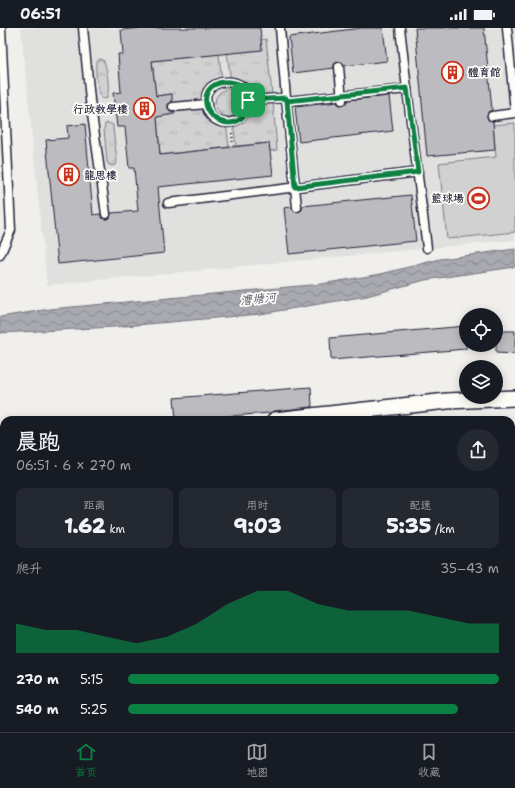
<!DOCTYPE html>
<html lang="zh">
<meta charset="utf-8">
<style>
:root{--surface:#171b24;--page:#242831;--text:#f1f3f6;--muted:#9ea1a6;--line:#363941;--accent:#0b8043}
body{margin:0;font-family:"Shantell Sans","LXGW WenKai TC",sans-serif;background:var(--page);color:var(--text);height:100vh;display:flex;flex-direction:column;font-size:15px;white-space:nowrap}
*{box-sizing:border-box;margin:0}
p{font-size:13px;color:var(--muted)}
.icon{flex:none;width:22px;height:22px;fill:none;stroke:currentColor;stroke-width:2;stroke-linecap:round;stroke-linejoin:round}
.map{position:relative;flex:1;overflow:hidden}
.drawer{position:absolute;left:0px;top:388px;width:515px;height:316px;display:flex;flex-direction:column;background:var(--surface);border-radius:12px 12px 0 0;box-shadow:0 2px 10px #0003}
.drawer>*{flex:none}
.buttons{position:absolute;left:459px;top:280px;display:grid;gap:8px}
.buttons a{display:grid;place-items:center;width:44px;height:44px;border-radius:50%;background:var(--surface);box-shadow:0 2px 10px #0003;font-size:20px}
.pin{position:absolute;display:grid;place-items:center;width:34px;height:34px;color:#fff;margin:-17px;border-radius:8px;box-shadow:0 2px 6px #0006}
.round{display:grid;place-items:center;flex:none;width:42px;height:42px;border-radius:21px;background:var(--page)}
.headline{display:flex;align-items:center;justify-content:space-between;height:68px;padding:0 16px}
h1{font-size:22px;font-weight:800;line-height:30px}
.figures{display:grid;grid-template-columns:repeat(3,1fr);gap:6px;height:68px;padding:4px 16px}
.figures div{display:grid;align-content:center;border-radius:8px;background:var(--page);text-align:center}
.figures b{font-size:20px;font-weight:800}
.figures small{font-size:11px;font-weight:400}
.figures p{font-size:11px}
.chart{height:112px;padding:8px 16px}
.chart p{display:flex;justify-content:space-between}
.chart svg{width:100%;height:72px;margin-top:4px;fill:var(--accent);opacity:.7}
ul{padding:0 16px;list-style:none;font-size:13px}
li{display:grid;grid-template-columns:64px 48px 1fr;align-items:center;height:30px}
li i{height:10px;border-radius:5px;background:var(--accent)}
.status{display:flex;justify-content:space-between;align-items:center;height:28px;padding:0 20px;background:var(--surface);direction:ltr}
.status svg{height:11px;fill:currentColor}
.tab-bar{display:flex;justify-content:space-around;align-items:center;height:56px;border-top:1px solid var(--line);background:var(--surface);font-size:11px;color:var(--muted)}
.tab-bar a{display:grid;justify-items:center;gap:2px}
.tab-bar .selected{color:var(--accent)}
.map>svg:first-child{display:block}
.built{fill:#e0e0df}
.grass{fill:url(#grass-tufts);stroke:#7a7a86}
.garden{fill:#d2d1d1;stroke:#7a7a86}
.water{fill:url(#water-waves);stroke:#737381}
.building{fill:#bcbcc0;stroke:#22223b}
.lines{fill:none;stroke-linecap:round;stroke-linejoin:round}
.service-casing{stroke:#22223b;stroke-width:11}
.minor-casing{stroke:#22223b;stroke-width:18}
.path{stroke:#22223b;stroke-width:2.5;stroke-dasharray:1 3;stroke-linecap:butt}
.service{stroke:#fdfcf7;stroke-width:8}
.minor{stroke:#fdfcf7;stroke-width:15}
.route-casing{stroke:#fff;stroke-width:8}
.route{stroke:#0b8043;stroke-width:5}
.labels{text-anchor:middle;stroke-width:3.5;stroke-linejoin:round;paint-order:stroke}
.poi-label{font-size:11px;font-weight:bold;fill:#22223b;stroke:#fdfcf7;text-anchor:start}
.water-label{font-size:12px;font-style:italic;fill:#58586a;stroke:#fdfcf7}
</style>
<div class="status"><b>06:51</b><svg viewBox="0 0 49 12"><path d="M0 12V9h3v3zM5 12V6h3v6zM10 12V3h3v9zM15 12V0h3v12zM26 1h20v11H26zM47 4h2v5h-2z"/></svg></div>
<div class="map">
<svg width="515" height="704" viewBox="0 0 515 704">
<defs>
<pattern id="grass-tufts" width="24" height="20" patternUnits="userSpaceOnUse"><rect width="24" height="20" fill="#d2d1d1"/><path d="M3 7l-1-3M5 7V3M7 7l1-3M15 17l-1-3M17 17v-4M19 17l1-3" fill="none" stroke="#b4b3b4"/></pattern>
<pattern id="water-waves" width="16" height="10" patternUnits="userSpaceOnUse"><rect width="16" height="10" fill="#a9a9b0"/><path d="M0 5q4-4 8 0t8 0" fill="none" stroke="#898990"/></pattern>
</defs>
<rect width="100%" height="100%" fill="#f0efec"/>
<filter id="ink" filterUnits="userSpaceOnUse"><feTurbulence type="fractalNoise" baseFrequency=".025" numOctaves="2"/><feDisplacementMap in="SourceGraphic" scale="8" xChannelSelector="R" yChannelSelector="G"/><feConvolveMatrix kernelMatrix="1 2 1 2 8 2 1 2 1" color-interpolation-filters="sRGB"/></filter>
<g filter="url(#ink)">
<path class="built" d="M21,0h494v212l-468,45z"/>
<g class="grass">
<path d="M266,11l6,55 -24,2 -17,-14 -4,-29 35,-3 -1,-10z"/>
<path d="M219,26l3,28h-2l-14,18 -33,3 -2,-9 -15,2 -4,-35z"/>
<path d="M100,31l4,2c3,8 7,31 2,38l-5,-1c-3,-6 -6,-27 -5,-34 0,-3 1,-3 4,-5z"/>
<circle cx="229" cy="75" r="14"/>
<path d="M273,74l4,48 -7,1 -1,-8 -33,3 -3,-24 15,-18z"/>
<path d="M207,79l1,3 18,13 3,24 -69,8 -3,-38 17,-3 -1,-4z"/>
<path d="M108,95l5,2v3l4,33 -2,4 -3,1 -4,-2 -1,-2 -3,-33 1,-5z"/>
</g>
<path class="garden" d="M515,95v109l-68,7 -8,-76 57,-6 -3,-32z"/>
<path class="water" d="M515,221v18l-90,13 -58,16 -107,18 -146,13 -114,6v-16l50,-8 271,-25 60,-10 59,-15z"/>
<g class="building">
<path d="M142,0h118l2,22 -110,11 4,35 16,-2v8l-4,2v4l2,4h4v2l-17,3 3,38 109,-12 4,32 -115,12 6,66 -106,11 -12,-124 22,-2 -1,-12 18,-2 8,91 7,-1 2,4 4,1 4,-1 1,-5 27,-2 -4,-43h-5l-4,-41h-8l-4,-34 8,-1 -3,-38h5l-2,-24z"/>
<path d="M362,0h21l4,33 -43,5 -2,-4h-4l-4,2v4l-41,5 -4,-36z"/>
<path d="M415,0h69l8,82 -4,2 -1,4 1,4 5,1 2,29 -68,6z"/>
<path d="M389,68l4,35 -94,11 -4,-35 42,-5 2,3h4l2,-1 2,-4z"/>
<path d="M411,167l5,46 -127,13 -5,-46 7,-1 2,3 4,2 5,-2v-4z"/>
<path d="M466,298v23l-135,11 -1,-22z"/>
<path d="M496,303h19v23l-19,-1z"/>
<path d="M311,359l1,20 -38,4 -4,2 -94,7 -2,-22z"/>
</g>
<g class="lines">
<defs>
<g id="service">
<path d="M83,0l7,72 16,114"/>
<path d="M280,0l6,70"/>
<path d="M400,0l7,61"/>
<path d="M507,0l8,84"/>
<path d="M339,39l3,33"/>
<path d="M248,72l38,-2 11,109"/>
<path d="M287,73l120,-12 20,159"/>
<path d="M173,79l34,-3c-1,23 40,29 41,-6 1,-23 -49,-22 -41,6"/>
<path d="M492,88l23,-3"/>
<path d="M168,175l250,-31"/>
<path d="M0,227l11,-25 -10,-202"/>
</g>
<g id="minor">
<path d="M275,392l172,-19 68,-3"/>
<path d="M0,588l4,2"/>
<path d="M511,694h4"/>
<path d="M178,700l4,4"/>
</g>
</defs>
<use href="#service" class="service-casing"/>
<use href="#minor" class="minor-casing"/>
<path class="path" d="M232,105l1,14"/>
<use href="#service" class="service"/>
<use href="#minor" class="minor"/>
</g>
</g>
<g class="lines" filter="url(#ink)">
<defs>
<path id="route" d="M248,72c0,4 0,8 -2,12 -11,22 -44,8 -40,-16 5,-21 44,-18 42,4l38,-2 1,3 8,86 123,-15 -11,-84 -120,13 -1,-3 -38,2"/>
</defs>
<use href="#route" class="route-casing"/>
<use href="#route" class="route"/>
</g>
<defs>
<symbol id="building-ring" viewBox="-11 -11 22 22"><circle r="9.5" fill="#fdfcf7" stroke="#c8321e" stroke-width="1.5"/><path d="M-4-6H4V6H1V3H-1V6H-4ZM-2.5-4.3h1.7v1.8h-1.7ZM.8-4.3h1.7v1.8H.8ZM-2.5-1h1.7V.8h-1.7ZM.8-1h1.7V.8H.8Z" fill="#c8321e"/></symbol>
<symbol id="stadium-ring" viewBox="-11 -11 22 22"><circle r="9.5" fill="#fdfcf7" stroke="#c8321e" stroke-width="1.5"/><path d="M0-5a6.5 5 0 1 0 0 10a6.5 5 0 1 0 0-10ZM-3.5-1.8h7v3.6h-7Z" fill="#c8321e"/></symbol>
</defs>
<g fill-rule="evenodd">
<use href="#building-ring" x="440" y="32" width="25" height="25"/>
<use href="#building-ring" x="132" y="68" width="25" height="25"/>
<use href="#building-ring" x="56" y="134" width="25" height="25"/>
<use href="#stadium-ring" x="466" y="158" width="25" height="25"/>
</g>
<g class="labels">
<g class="poi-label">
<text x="468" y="48">體育館</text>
<text x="128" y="85" text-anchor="end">行政教學樓</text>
<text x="84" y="151">龍思樓</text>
<text x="464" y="174" text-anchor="end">籃球場</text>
</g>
<g class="water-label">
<text transform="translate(258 271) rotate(-6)" y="4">漕塘河</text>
</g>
</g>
</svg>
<div class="buttons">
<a><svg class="icon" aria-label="locate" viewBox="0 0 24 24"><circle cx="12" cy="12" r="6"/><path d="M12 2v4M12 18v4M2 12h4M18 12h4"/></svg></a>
<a><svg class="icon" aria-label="layers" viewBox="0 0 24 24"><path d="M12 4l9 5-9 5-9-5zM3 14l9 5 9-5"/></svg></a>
</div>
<div class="pin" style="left:248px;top:72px;background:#1e9e55"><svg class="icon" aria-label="arrive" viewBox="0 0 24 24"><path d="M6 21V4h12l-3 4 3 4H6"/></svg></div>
<section class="drawer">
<div class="headline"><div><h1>晨跑</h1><p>06:51 · 6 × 270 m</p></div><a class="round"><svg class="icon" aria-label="share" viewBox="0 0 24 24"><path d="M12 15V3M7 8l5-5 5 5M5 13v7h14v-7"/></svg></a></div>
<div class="figures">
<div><p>距离</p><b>1.62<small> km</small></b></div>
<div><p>用时</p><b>9:03</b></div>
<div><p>配速</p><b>5:35<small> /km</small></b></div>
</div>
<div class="chart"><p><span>爬升</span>35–43 m</p>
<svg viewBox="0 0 160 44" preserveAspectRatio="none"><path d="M0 44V26L10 30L20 30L30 34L40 38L50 34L60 26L70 14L80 6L90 6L100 14L110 18L120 18L130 18L140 22L150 26L160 26V44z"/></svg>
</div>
<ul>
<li><b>270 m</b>5:15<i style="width:100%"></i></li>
<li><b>540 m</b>5:25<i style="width:89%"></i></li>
</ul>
</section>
</div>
<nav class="tab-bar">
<a class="selected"><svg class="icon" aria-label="home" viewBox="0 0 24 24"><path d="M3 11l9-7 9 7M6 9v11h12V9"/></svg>首页</a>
<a><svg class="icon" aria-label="map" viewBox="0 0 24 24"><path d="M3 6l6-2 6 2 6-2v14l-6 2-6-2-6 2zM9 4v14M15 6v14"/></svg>地图</a>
<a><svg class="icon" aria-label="saved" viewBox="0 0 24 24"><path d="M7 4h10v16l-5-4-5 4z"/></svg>收藏</a>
</nav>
